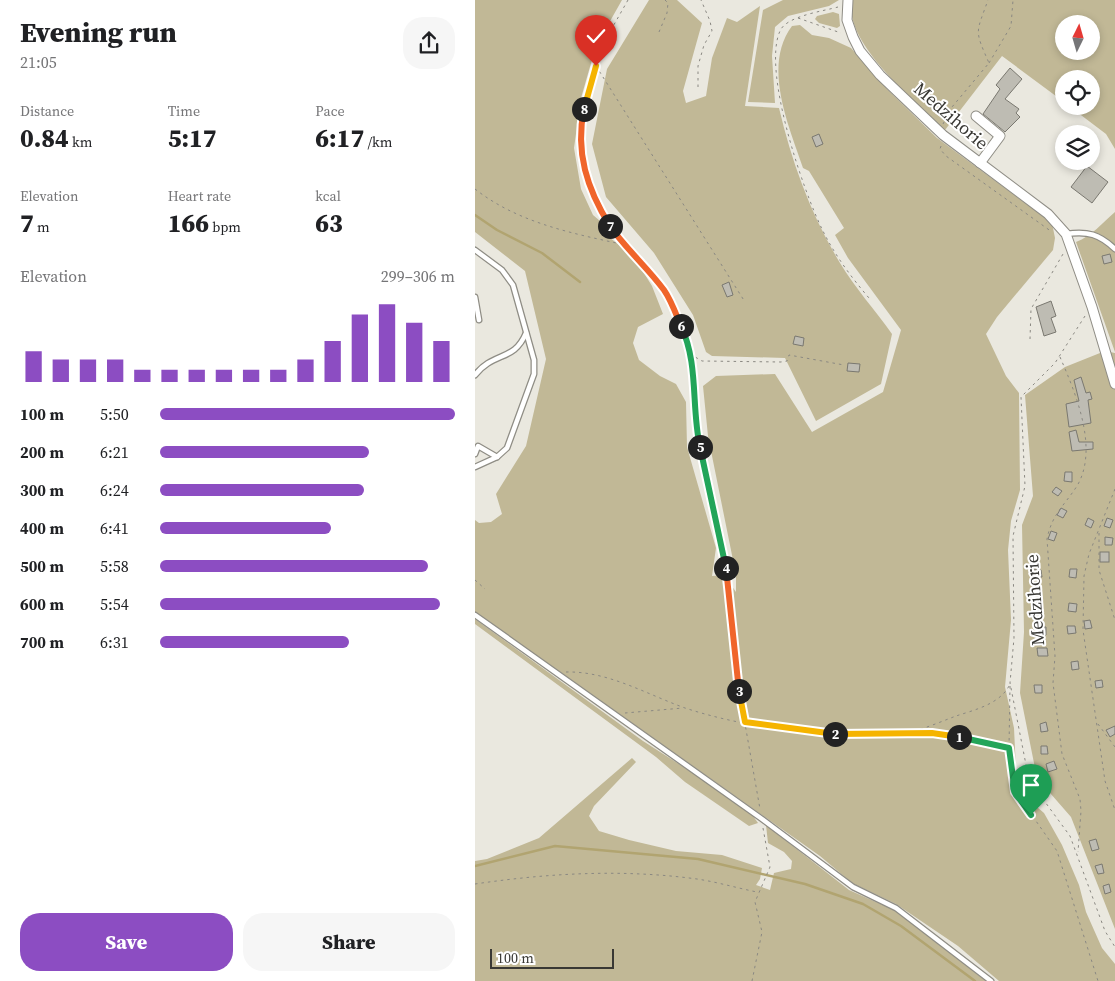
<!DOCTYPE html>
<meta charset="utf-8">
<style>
:root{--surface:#fff;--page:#f6f6f6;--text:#202124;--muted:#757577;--accent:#8c4dc2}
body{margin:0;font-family:"Source Serif 4",serif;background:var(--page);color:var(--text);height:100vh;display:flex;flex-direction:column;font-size:19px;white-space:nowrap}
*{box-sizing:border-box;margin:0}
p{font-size:16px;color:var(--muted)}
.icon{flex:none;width:28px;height:28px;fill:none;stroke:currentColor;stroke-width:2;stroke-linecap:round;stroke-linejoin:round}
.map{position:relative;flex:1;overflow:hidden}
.sheet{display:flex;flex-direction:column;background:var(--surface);width:475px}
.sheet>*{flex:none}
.needle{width:32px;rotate:5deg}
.controls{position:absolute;left:580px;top:15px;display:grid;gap:10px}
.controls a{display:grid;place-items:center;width:45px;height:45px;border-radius:50%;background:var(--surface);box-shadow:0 2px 8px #0003;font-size:25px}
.scale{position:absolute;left:15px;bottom:12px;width:124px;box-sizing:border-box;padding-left:5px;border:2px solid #393834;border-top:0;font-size:14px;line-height:18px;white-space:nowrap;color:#393834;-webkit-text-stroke:4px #fff;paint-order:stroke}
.pin{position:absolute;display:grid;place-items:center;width:42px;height:42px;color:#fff;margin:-51px -21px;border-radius:50% 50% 50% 0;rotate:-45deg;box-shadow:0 0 5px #0007}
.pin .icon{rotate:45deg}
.km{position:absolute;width:25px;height:25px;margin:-12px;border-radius:50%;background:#222;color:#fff;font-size:14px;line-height:25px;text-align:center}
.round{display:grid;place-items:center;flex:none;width:52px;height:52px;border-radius:20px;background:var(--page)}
.overview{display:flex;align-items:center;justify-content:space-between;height:85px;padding:0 20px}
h1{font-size:28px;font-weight:800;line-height:38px}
.metrics{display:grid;grid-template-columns:repeat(3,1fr);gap:8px;height:85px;padding:5px 20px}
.metrics div{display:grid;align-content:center}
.metrics b{font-size:25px;font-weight:800}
.metrics small{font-size:14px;font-weight:400}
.metrics p{font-size:14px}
.chart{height:140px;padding:10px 20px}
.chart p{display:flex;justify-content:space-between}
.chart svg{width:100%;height:90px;margin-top:5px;stroke:var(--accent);stroke-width:6}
.action{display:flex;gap:10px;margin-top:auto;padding:10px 20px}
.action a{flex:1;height:58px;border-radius:20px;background:var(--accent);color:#fff;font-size:20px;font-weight:800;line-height:58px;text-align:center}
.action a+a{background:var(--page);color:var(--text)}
ul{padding:0 20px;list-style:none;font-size:16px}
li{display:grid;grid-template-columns:80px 60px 1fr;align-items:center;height:38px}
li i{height:12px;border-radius:6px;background:var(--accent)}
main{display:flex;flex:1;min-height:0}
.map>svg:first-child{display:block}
.green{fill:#c1b896;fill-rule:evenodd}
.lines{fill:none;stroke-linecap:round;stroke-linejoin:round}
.stream{stroke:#b1a470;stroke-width:2.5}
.building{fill:#bebcb3;stroke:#7a7870}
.service-casing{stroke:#8f8d85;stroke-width:7}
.minor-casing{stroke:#8f8d85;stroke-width:11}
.path{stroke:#8a8882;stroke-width:1;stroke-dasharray:2.5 4;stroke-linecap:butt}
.service{stroke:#fff;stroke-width:4.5}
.minor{stroke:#fff;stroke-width:9}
.split-1-casing{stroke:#fff;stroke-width:10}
.split-2-casing{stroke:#fff;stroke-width:10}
.split-3-casing{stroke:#fff;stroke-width:10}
.split-4-casing{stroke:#fff;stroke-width:10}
.split-5-casing{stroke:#fff;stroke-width:10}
.split-6-casing{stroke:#fff;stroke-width:10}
.split-7-casing{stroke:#fff;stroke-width:10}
.split-8-casing{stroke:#fff;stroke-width:10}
.split-9-casing{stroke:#fff;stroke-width:10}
.split-1{stroke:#22a559;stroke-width:6}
.split-2{stroke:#f5b400;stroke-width:6}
.split-3{stroke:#f5b400;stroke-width:6}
.split-4{stroke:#f0652b;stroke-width:6}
.split-5{stroke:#22a559;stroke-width:6}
.split-6{stroke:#22a559;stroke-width:6}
.split-7{stroke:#f0652b;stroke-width:6}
.split-8{stroke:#f0652b;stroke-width:6}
.split-9{stroke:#f5b400;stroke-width:6}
.labels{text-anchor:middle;stroke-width:4;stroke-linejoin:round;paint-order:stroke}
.street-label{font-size:18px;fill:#393834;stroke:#fff}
</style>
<main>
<section class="sheet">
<div class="overview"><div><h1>Evening run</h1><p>21:05</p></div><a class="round"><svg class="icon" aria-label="share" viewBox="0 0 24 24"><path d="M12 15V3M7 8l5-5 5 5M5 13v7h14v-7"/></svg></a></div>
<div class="metrics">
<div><p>Distance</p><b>0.84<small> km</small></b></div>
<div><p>Time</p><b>5:17</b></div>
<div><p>Pace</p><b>6:17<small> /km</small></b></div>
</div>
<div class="metrics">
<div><p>Elevation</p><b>7<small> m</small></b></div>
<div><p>Heart rate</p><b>166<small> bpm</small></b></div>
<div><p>kcal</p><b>63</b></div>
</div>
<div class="chart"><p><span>Elevation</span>299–306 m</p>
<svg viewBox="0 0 160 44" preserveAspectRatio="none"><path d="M5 44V29M15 44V33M25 44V33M35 44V33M45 44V38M55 44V38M65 44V38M75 44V38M85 44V38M95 44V38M105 44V33M115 44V24M125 44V11M135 44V6M145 44V15M155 44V24"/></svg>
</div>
<ul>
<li><b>100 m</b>5:50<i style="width:100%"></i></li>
<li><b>200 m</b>6:21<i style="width:71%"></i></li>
<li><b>300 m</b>6:24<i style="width:69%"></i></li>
<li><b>400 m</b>6:41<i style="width:58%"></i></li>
<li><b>500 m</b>5:58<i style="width:91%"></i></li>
<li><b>600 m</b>5:54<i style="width:95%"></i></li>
<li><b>700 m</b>6:31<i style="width:64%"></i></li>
</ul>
<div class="action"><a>Save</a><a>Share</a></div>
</section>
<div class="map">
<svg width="640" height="981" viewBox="0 0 640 981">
<rect width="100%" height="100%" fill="#eae8df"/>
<g class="green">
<path d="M0,0h147l-26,46 -15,52 -7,50 7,41 12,26 14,12 2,10 25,20 18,29 11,28 -25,13 -5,16 6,17 21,16 16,8 10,18 1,45 29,101 -4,28 12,-1 12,17v-17l-28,-139 -5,-50 13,-10 59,-2 37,58 71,-40 18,-62 -53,-72 -13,-23 9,-7 -35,-57 -6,-3c-14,-42 -41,-102 -11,-142l8,-1 12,10 17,3 22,10 36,41 50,49 115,85 3,15 -2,12 -56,67 -11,17 20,42 13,17 1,97 -9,31 -3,29 3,70 -6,67 9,41 2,42 8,26 20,17 18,32 17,40 7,27 16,36 13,16v17h-116l-41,-35 -62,-42 -44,-21 -32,-27 -345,-244v-92l4,3 12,-1 11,-8 -6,-20 30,-48 20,-87 -21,-88 -50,-39z"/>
<path d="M174,0h28l25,23 -19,68 3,12 20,-7 6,-38 15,-40 10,4 23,-16 -15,100 34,2c13,55 32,107 61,155 15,25 35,47 52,71l-11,50 -65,37 -31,-63 -73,-2 -6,-4 -13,-37 -39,-62 -48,-56 -14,-53 15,-75z"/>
<path d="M308,0h56l-10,6 -41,10 -13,11 -3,29 3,47 -27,-1 15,-92z"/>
<path d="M377,0h263v149l-9,-15 -37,-28h22v-27h-27v23l-62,-46 -57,74c-28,-27 -103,-88 -93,-130zM589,24h27v27h-27z"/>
<path d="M358,12l6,2 1,12 -3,2 -18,-5 -4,-4 2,-3z"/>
<path d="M640,212v140l-39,-110c16,-6 26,-19 39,-30z"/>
<path d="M630,351l10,2v576l-44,-112 -34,-39 -17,-85 4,-61 -2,-107 11,-29 -8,-101 40,-28z"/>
<path d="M0,619l168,122 64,41 46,34 5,7 -9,3 -64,-44 -29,-25 -181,-133z"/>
<path d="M157,758l4,4 -42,44 -5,10 10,15 30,9 47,11 46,4 40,13 -2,11 -4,6 14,5 4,-17 17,-4 1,-8 -8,-9 -16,-9 -2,-18 83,65 45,20 92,71h-511v-120l12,-2 52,-21z"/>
</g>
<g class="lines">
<g class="stream">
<path d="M0,215l22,15 45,23 38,29"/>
<path d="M0,866l80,-20 143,13 107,25 58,20 38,22 74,55"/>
</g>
</g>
<g class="building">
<path d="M535,68l12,11 -17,20 14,10 -3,4 4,4 -15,15 -22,-18 17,-25 -4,-4z"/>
<path d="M344,134l4,10 -7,3 -4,-10z"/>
<path d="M612,166l21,16 -16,21 -21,-16z"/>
<path d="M635,254l2,8 -8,2 -2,-8z"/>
<path d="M254,282l4,13 -6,2 -5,-12z"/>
<path d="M576,301l5,15 -5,2 5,14 -12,4 -8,-29z"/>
<path d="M320,336l9,2 -1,8 -10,-2z"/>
<path d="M373,363l12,1 -1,8 -12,-1z"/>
<path d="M606,377l5,16 4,-1 2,7 -4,1 3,23 -22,4 -3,-23 13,-3 -5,-21z"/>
<path d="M601,430l3,12h14v7l-21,2 -3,-19z"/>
<path d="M590,472h7v10l-8,-1z"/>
<path d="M581,487l6,4 -4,5 -6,-4z"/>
<path d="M586,508l6,3 -4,7 -6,-3z"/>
<path d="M613,518l6,3 -3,7 -6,-3z"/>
<path d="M632,518l6,2 -3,8 -6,-2z"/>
<path d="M576,531l6,2 -3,8 -6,-2z"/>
<path d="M630,537l8,1 -1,7h-7z"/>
<rect x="625" y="552" width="9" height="10"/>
<path d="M558,569l8,1 1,7h-8z"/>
<path d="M595,569h7l-1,9 -7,-1z"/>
<path d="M594,603l8,1 -1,8 -8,-1z"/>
<path d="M615,620l2,8 -7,1 -1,-8z"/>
<path d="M592,626h8l1,7 -8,1z"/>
<path d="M563,627h8v8l-8,1z"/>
<path d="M562,648h10l1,8h-10z"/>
<path d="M603,661l1,8 -7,1 -1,-8z"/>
<path d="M627,680l1,7 -7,1 -1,-7z"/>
<path d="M559,685h8v8h-7z"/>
<path d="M571,722l2,9 -7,1 -1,-8z"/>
<path d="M640,726v8l-5,3 -4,-7z"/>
<path d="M566,746h6l1,8h-7z"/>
<path d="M579,761l3,8 -9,3 -2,-8z"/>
<path d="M621,839l3,10 -7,2 -3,-10z"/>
<path d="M627,864l2,9 -6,1 -3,-8z"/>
<path d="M634,884l2,8 -6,2 -2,-8z"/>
</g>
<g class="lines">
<defs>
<g id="service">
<path d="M591,234c22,-3 33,0 49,15"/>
<path d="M0,250l27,20 11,15 21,75v14l-27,74 -10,9 -22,10"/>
<path d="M0,297l4,23"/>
<path d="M0,375c19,-24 39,-13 51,-42"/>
<path d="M0,454l3,-8 19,11"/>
<path d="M0,615l287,204 91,68 43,21 95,73"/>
</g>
<g id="minor">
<path d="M373,0l-1,20 6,17 7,14 20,24 63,60 105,79 18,20 26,73 23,77"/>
<path d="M501,116l24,20 -20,27"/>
</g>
</defs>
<use href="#service" class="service-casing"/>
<use href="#minor" class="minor-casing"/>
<g class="path">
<path d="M153,0l-25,44 -14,43 -9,41v22l9,37 17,32 16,25 18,16 25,31 18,38 6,25 7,37 2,47 28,132 9,97 25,142"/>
<path d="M363,7c-14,4 -52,9 -58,24 -18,40 23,159 42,198 12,25 29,48 47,69"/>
<path d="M323,18l43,15"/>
<path d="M184,32l8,-19 1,-10 -3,-3"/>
<path d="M514,63l22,-37 2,-26"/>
<path d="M121,66l149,236"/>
<path d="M223,87v-21l6,-21 8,-14 -2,-10 -9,-21"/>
<path d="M468,124l9,-17 37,-44c-15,-34 -13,-29 -1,-63"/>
<path d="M466,146l-1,3 6,7 106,76"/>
<path d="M0,189c42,33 95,44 146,55"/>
<path d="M610,316l-30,47 -34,34 4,89 -12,50 1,102 -4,45 19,97 41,56 35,95 10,16"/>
<path d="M555,339l1,-30 32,-55"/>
<path d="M215,354l12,7 79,1 6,-1 2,-6 55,10"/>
<path d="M585,357c16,37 39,92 17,129 -13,20 -25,28 -30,53l8,117 -2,27 9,71 18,45 1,12 -3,41"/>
<path d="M640,489l-26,65 -5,22 -1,54 22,151 10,29"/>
<path d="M624,533v37l16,50"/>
<path d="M0,580l10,9"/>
<path d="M91,672c42,-1 80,22 119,36 55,18 117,26 175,26 15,0 31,1 45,-1 17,-3 35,-11 51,-17 18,-6 45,-12 54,-32"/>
<path d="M535,686l-1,62 6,43 42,60 41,130"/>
<path d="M150,713l58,-5"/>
<path d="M623,724l17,23"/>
<path d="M434,733l42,3 57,12"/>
<path d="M0,884c74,-11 148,-15 222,-5 20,3 40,9 60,13"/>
<path d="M277,981l10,-49 -7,-30 15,-35 -7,-39"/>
</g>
<use href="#service" class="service"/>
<use href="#minor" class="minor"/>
</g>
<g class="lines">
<defs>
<path id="split-1" d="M484,737l50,11 6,44 16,23"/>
<path id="split-2" d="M360,734l97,-1 27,4"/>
<path id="split-3" d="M264,691l6,31 90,12"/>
<path id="split-4" d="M251,568l13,123"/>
<path id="split-5" d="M225,447l26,121"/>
<path id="split-6" d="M206,326c18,38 10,81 19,121"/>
<path id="split-7" d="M135,226c16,23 37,41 54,64 7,10 12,24 17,36"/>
<path id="split-8" d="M109,109c-9,43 3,80 26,117"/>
<path id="split-9" d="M109,109l12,-43"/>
</defs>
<use href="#split-1" class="split-1-casing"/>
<use href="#split-2" class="split-2-casing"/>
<use href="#split-3" class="split-3-casing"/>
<use href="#split-4" class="split-4-casing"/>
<use href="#split-5" class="split-5-casing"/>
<use href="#split-6" class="split-6-casing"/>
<use href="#split-7" class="split-7-casing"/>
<use href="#split-8" class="split-8-casing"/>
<use href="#split-9" class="split-9-casing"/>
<use href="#split-1" class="split-1"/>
<use href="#split-2" class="split-2"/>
<use href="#split-3" class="split-3"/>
<use href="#split-4" class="split-4"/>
<use href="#split-5" class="split-5"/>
<use href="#split-6" class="split-6"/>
<use href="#split-7" class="split-7"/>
<use href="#split-8" class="split-8"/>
<use href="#split-9" class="split-9"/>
</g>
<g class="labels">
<g class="street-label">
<text transform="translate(476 116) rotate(41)" y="6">Medzihorie</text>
<text transform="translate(560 600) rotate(-94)" y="6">Medzihorie</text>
</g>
</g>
</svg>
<div class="controls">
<a><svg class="needle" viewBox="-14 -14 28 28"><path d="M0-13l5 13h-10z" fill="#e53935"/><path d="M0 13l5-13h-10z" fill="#757577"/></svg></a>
<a><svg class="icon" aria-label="locate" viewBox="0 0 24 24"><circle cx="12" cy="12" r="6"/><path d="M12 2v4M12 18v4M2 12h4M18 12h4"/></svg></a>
<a><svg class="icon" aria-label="layers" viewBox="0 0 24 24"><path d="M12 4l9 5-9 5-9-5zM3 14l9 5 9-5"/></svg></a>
</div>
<div class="scale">100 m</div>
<div class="pin" style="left:556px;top:815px;background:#1e9e55"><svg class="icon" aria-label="arrive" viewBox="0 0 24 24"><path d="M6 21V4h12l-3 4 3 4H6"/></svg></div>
<div class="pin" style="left:121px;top:66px;background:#d93025"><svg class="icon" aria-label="check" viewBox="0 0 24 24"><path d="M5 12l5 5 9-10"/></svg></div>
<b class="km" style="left:484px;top:737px">1</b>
<b class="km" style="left:360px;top:734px">2</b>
<b class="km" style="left:264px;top:691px">3</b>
<b class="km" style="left:251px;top:568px">4</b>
<b class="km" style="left:225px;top:447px">5</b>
<b class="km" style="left:206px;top:326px">6</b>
<b class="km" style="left:135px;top:226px">7</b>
<b class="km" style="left:109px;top:109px">8</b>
</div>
</main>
